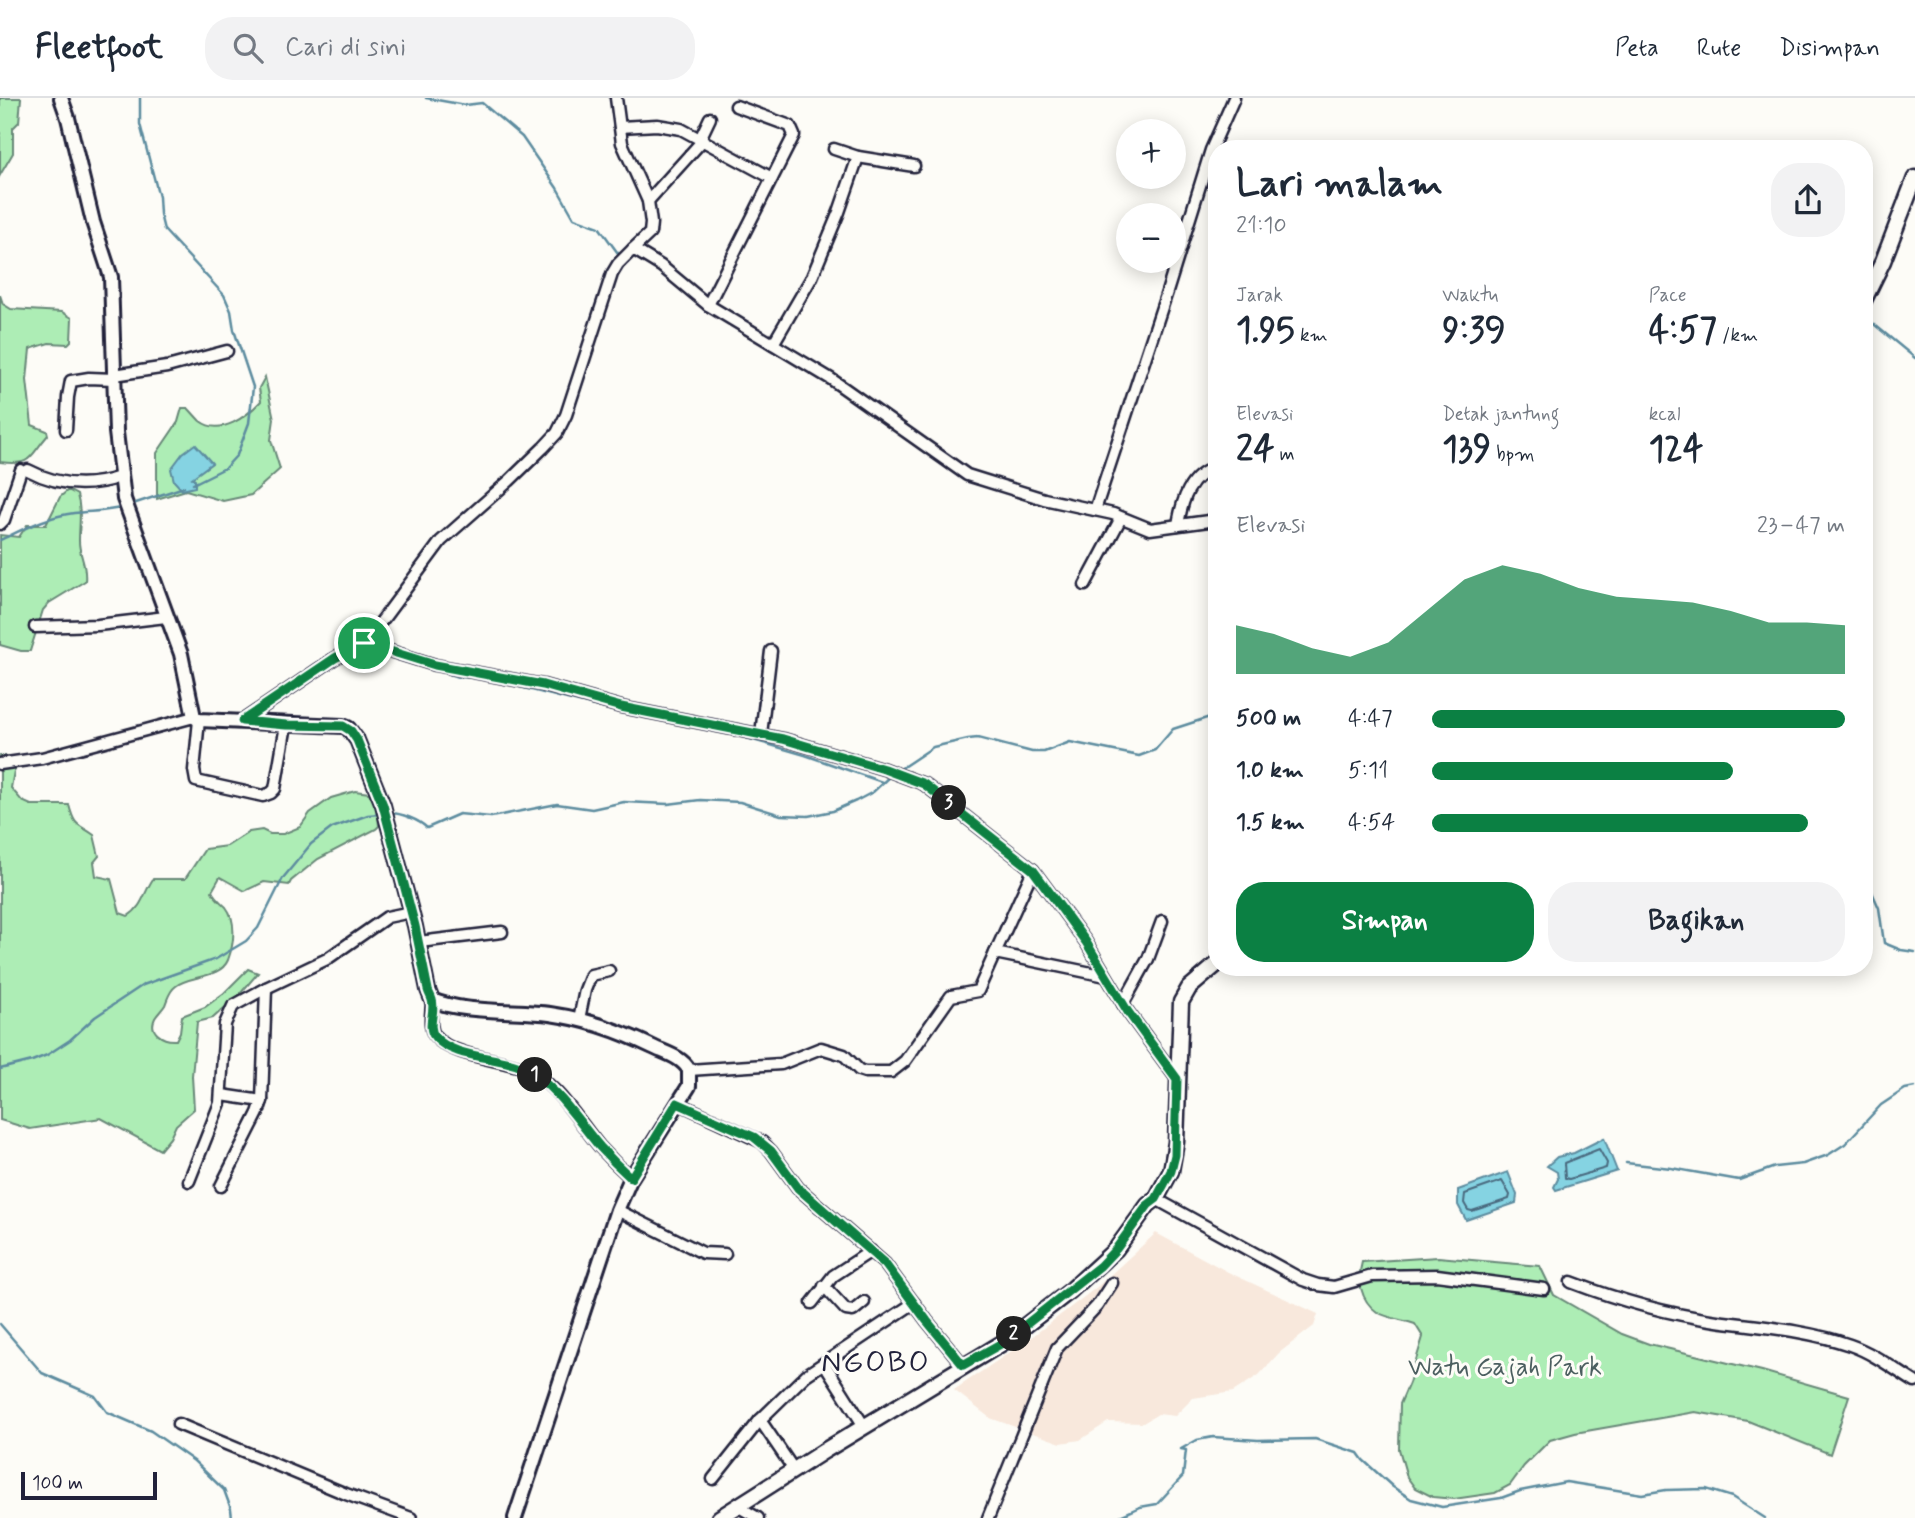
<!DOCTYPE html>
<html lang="id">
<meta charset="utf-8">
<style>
:root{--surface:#fff;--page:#f2f2f3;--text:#1f2937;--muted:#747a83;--line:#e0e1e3;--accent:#0b8043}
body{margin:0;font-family:Mynerve,sans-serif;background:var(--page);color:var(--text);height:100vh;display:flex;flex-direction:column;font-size:26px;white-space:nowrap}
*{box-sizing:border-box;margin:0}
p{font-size:23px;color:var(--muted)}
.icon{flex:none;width:38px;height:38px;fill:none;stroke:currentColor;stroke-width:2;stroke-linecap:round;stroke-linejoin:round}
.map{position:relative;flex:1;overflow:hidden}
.sheet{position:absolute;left:1208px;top:42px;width:665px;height:836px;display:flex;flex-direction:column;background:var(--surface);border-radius:28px;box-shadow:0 4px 18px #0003}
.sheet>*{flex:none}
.controls{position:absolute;left:1116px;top:21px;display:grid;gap:14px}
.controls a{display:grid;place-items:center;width:70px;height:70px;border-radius:50%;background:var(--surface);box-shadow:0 4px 18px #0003;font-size:35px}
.scale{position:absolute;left:21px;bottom:18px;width:136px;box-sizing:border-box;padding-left:7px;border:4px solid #22223b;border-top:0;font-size:19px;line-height:24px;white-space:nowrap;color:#22223b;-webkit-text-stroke:5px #fdfcf7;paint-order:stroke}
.pin{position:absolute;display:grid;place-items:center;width:60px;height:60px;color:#fff;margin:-30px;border:4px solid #fff;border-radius:50%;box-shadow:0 2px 7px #0007}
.km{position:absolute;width:35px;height:35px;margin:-18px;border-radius:50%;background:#222;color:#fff;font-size:19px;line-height:35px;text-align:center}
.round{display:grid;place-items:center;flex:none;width:74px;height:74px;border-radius:28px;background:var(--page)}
.overview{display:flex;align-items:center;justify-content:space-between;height:119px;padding:0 28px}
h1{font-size:38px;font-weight:700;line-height:52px}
.metrics{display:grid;grid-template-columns:repeat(3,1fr);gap:10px;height:119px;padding:7px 28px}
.metrics div{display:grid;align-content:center}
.metrics b{font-size:35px;font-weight:700}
.metrics small{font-size:19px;font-weight:400}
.metrics p{font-size:19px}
.chart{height:196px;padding:14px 28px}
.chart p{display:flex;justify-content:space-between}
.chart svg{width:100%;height:126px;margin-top:7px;fill:var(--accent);opacity:.7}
.cta{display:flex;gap:14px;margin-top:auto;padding:14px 28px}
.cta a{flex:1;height:80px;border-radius:28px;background:var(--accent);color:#fff;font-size:28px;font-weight:700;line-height:80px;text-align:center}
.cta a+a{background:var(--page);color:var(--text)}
ul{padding:0 28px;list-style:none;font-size:23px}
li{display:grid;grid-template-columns:112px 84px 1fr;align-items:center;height:52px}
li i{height:18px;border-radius:9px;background:var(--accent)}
header{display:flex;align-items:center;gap:42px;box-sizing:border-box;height:98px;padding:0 35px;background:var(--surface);border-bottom:2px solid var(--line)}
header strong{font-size:33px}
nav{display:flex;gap:38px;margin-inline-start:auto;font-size:24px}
.search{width:490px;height:63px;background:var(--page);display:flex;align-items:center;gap:18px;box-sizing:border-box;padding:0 24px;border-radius:28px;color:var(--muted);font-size:26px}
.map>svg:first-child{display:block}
.built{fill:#f8e8dc}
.green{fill:#adedb5;stroke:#688878;stroke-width:2}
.water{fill:#85d3e2;stroke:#5d8c9f;stroke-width:2}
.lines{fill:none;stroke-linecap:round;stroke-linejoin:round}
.shore{stroke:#4a697e;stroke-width:2}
.stream{stroke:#5d8c9f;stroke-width:2.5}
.minor-casing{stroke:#22223b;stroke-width:15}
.tertiary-casing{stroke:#22223b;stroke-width:18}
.secondary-casing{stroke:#22223b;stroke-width:19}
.minor{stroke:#fdfcf7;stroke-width:10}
.tertiary{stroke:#fdfcf7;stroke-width:12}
.secondary{stroke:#fdfcf7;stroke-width:14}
.route-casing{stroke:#fff;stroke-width:14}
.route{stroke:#0b8043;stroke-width:9}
.labels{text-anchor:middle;stroke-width:6;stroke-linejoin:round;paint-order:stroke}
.park-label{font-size:26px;fill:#4c5f60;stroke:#fdfcf7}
.quarter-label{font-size:30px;letter-spacing:2px;fill:#22223b;stroke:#fdfcf7}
</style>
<header>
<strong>Fleetfoot</strong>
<div class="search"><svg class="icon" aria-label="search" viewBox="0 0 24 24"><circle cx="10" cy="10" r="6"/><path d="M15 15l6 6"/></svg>Cari di sini</div>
<nav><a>Peta</a><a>Rute</a><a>Disimpan</a></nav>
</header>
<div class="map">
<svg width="1915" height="1420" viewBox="0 0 1915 1420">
<rect width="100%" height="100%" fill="#fdfcf7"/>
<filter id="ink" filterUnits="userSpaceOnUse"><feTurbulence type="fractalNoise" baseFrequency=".0143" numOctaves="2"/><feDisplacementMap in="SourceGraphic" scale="14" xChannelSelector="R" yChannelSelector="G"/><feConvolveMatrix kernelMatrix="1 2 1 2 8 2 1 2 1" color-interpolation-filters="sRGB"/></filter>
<g filter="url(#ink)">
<path class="built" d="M1156,1135l72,39 90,42 -4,12 -35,27 -20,22 -26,17 -40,6 -18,18 -17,-2 -15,9 -35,-1 -28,18 -19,3 -71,-25 -36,-28 71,-48 72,-55z"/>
<g class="green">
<path d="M0,0h21l-2,24 -6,6v25l-13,22z"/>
<path d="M0,197l3,9 8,5 51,3 10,6 -1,23 -3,3 -19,-1 -19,6 -3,31 5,45 15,6 1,4c-20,23 -15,31 -48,27z"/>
<path d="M265,279l9,42 -3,21 9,29 -29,26 -28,6 -37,-11 -29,9v-46l21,-31 4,-14h6c4,4 8,9 12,13 21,16 47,-5 61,-20l-2,-13z"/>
<path d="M68,392l9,5c5,17 2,29 2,46 0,15 8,23 6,40l-36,22 -6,7 -13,41h-9l-21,-6v-110l19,2 8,-12h19l14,-28z"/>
<path d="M0,658l21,1 -7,14 -3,17 11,13 9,4h38c6,23 9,18 25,30l5,21 -5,6 2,14 15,3 9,34 8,3c15,-9 16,-24 25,-37h32l20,-30 22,-3 22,-14 13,-2 8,4h13l17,-7 10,-14 21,-15 24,-7 14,2 8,14 2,19 -3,3 -58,30 -27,22 -2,4 -25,-3 -19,9 -25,-14 -8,14c3,7 9,11 14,16 11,14 8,37 2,53 -8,19 -38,15 -52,26 -7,5 -8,12 -11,19 -3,5 -7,8 -10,13 -7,14 8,23 21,22l4,-8 2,-16 23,-9 19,-14 24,-24 10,4 -18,21 -27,24 -16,4 -5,54 2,33 -18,16 -6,13 -10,12 -59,-32 -71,11 -30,-9z"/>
<path d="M1438,1159l102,9 14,29 68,39 27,10 113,27 87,25 -19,58 -82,-33 -53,-9 -120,21 -25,7 -26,26 -14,19 -15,8 -41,6 -21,-2 -18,-9 -8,-11 -8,-28 1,-45 9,-21 14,-46 -8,-13c-12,-4 -28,-6 -38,-12 -17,-12 -20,-33 -15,-50z"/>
</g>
<g class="water">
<path d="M195,346l17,19 -20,15 3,2v7l-13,3 -8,-9 -3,-12 12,-16z"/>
<path d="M1604,1040l13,33 -61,19 -2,-3 4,-8 -1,-7 -10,-6 10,-9 17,-4z"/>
<path d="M1508,1074l9,23 -1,8 -50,17 -8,-15v-15z"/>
</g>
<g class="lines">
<g class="shore">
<path d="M1599,1051l8,14 -1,5 -37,11 -4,-1 -1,-15z"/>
<path d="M1502,1083l8,14 -1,4 -37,12 -4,-1 -4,-7 1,-9z"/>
</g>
<g class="stream">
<path d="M140,0v26l19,73 1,17 4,16 60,65 7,16 3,19 19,57 -4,36 -12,32 -12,13 -32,16"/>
<path d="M426,0l39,7 17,-2 40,34 35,51 17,30 25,9 21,29"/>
<path d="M608,202l12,-33"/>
<path d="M1864,218l51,42"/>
<path d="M563,334l11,-23 24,-76"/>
<path d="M130,407l54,-18"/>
<path d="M0,442c24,-11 48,-24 74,-27 17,-2 33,-1 50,-6"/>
<path d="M441,450l11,-10"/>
<path d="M376,540l12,-17"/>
<path d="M354,555l11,-3 23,5"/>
<path d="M431,570l27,9 24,1 38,9 102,26 62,11"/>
<path d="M722,633l83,24 77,27"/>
<path d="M897,673l36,-24 35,-8 10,-1 54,14h12l26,-10 69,14 16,-6 18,-21 43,-14"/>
<path d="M390,715c11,0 29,7 37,15l32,-14 32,3 66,-13 35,5 32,-7 44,2 32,-4 40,2 41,13 27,1 25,-5 23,-10 17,-9 18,-17"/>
<path d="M1864,792l8,2 7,16 5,35 17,7 14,2"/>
<path d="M0,971l32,-8 15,-6 23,-15 25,-23 48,-32 73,-26 30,-18 12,-13 25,-50 28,-34 21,-16 36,-13 12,-1"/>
<path d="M1626,1065l45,5 68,12 36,-13 28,-3 25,-9 17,-11 36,-39 24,-16 10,-2"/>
<path d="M0,1226l42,49 53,23 12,16 44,19 43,30 30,29 7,19 1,9"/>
<path d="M1116,1420l24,-11 17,-3 26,-28 3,-26 -5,-1 16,-9 16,-3 45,3 57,-1 43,14 5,7 30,27 18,12 31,8 59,-9 19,-7 46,-9 76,12 24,-4 40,-1 26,8 33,21"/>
</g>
<defs>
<g id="minor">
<path d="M616,0l6,45 26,58 3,22 -1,10 -17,16"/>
<path d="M620,29l37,-2 24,4 91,49"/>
<path d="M700,41l10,-21"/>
<path d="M834,51l24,8"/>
<path d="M648,103l55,-61"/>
<path d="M708,207l86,-170 -4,-9 -54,-20"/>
<path d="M773,246l39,-67 27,-65 19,-55 56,9"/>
<path d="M114,277l53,-8 60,-16"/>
<path d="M66,332l2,-33 3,-16 18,-3 25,1"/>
<path d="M28,372c30,16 60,18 92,7"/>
<path d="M1095,412l72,-218 44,-142 23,-52"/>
<path d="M0,426l4,-4 17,-50"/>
<path d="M1178,427c4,-25 11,-49 38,-58"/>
<path d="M1085,487l36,-67"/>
<path d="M35,529l63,-2 68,-8"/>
<path d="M364,545l71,22 108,20 78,22 162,32 101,30 40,15 109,86 53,72 42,70 49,67"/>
<path d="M199,622l-5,50 2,11 67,15 8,-3 4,-4 11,-64"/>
<path d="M242,623l93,-63 29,-15 20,-25 57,-77 68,-60 34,-33 14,-15 9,-18 46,-141 6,-10 15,-15 28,17 47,39 123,74 136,96 77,24 69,15 37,15 66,-9"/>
<path d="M761,636l10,-83"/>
<path d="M0,666l42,-6 152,-41"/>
<path d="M419,844l83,-10"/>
<path d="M995,855l38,-83"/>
<path d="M432,902c0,11 -4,27 3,36 16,20 63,23 86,31 34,12 57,54 79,80 10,11 20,21 31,31"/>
<path d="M1123,906l25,-45 14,-38"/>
<path d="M579,921l6,-29 6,-15 18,-4"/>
<path d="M689,972l92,-6 40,-16 23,7 15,15 6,2h26l14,-11 46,-65 27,-5 17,-38 111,23"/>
<path d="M222,997l40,6"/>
<path d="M678,1005l84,39 9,9 27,37 87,76 42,57 36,44"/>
<path d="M189,1083l31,-78 5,-79 8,-18 33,-18 61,-29 60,-42 24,-5"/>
<path d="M221,1088l37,-73 4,-12 4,-113"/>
<path d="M1156,1101l147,81 15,5 16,2 38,-11 65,-1 107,14"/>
<path d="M617,1112l86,43 22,1"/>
<path d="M1571,1184c47,18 97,32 146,39 45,6 90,9 133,24 23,8 44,24 65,37"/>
<path d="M824,1188l22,24 7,1 11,-9"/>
<path d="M812,1205l21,-27 38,-25"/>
<path d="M824,1265l40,63"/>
<path d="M760,1322l34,50"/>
<path d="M178,1326l168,70 65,24"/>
<path d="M713,1381l47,-59 46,-45 108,-72"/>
<path d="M737,1408l21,12"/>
<path d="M988,1420l69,-170 40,-42 15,-23"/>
</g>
<path id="tertiary" d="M61,0l7,20 25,104 18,55 5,155 8,67 57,155 13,63 5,3 144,6 5,2 9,12 26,65 32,121 13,64 4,10c30,13 84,10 118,14 37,5 70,17 103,33 12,6 29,10 36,23v16l-58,92 -14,32 -102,308"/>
<g id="secondary">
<path d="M1864,202l19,-39 32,-83"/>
<path d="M719,1420l105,-67 180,-109 66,-51 46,-42 32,-44 8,-6 15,-28 5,-29 5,-140 8,-14 27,-23"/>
</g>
</defs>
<use href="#minor" class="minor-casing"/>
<use href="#tertiary" class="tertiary-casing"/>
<use href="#secondary" class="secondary-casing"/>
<use href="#minor" class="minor"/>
<use href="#tertiary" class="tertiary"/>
<use href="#secondary" class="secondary"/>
</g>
</g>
<g class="lines" filter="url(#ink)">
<defs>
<path id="route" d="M364,545l71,22 108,20 78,22 162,32 101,30 40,15 109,86 53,72 42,70 49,67 -2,76 -4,16 -15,28 -8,6 -32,44 -16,17 -96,76 -41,23 -36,-44 -42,-57 -87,-76 -27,-37 -17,-14 -77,-34 -46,75c-11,-10 -21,-20 -31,-31 -23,-27 -42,-59 -74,-78 -25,-14 -71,-9 -91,-32 -9,-11 1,-25 -3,-37 -1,-4 -3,-6 -4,-10l-13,-64 -32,-121 -26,-65 -6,-9 -8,-5 -57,-1 -44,-4 93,-63z"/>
</defs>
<use href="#route" class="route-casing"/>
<use href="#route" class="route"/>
</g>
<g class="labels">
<g class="park-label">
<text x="1505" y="1277">Watu Gajah Park</text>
</g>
<g class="quarter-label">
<text x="876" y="1273">NGOBO</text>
</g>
</g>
</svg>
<div class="controls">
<a>+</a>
<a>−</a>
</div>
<div class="scale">100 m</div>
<div class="pin" style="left:364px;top:545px;background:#1e9e55"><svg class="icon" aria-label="arrive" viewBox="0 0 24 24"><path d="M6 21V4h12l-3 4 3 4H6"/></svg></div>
<b class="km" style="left:535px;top:977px">1</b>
<b class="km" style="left:1014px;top:1236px">2</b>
<b class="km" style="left:949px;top:705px">3</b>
<section class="sheet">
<div class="overview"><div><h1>Lari malam</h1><p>21:10</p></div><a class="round"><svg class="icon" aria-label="share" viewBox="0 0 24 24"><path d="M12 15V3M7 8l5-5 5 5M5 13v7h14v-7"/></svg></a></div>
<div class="metrics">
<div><p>Jarak</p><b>1.95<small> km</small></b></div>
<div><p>Waktu</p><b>9:39</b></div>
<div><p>Pace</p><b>4:57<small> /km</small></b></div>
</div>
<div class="metrics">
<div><p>Elevasi</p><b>24<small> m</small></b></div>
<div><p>Detak jantung</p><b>139<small> bpm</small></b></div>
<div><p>kcal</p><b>124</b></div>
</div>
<div class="chart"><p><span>Elevasi</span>23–47 m</p>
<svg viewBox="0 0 160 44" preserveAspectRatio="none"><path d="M0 44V27L10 30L20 35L30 38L40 33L50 22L60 11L70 6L80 9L90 14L100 17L110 18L120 19L130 22L140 26L150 26L160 27V44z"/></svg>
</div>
<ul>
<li><b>500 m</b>4:47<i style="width:100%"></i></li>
<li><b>1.0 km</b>5:11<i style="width:73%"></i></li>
<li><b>1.5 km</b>4:54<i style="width:91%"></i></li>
</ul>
<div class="cta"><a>Simpan</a><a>Bagikan</a></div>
</section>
</div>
